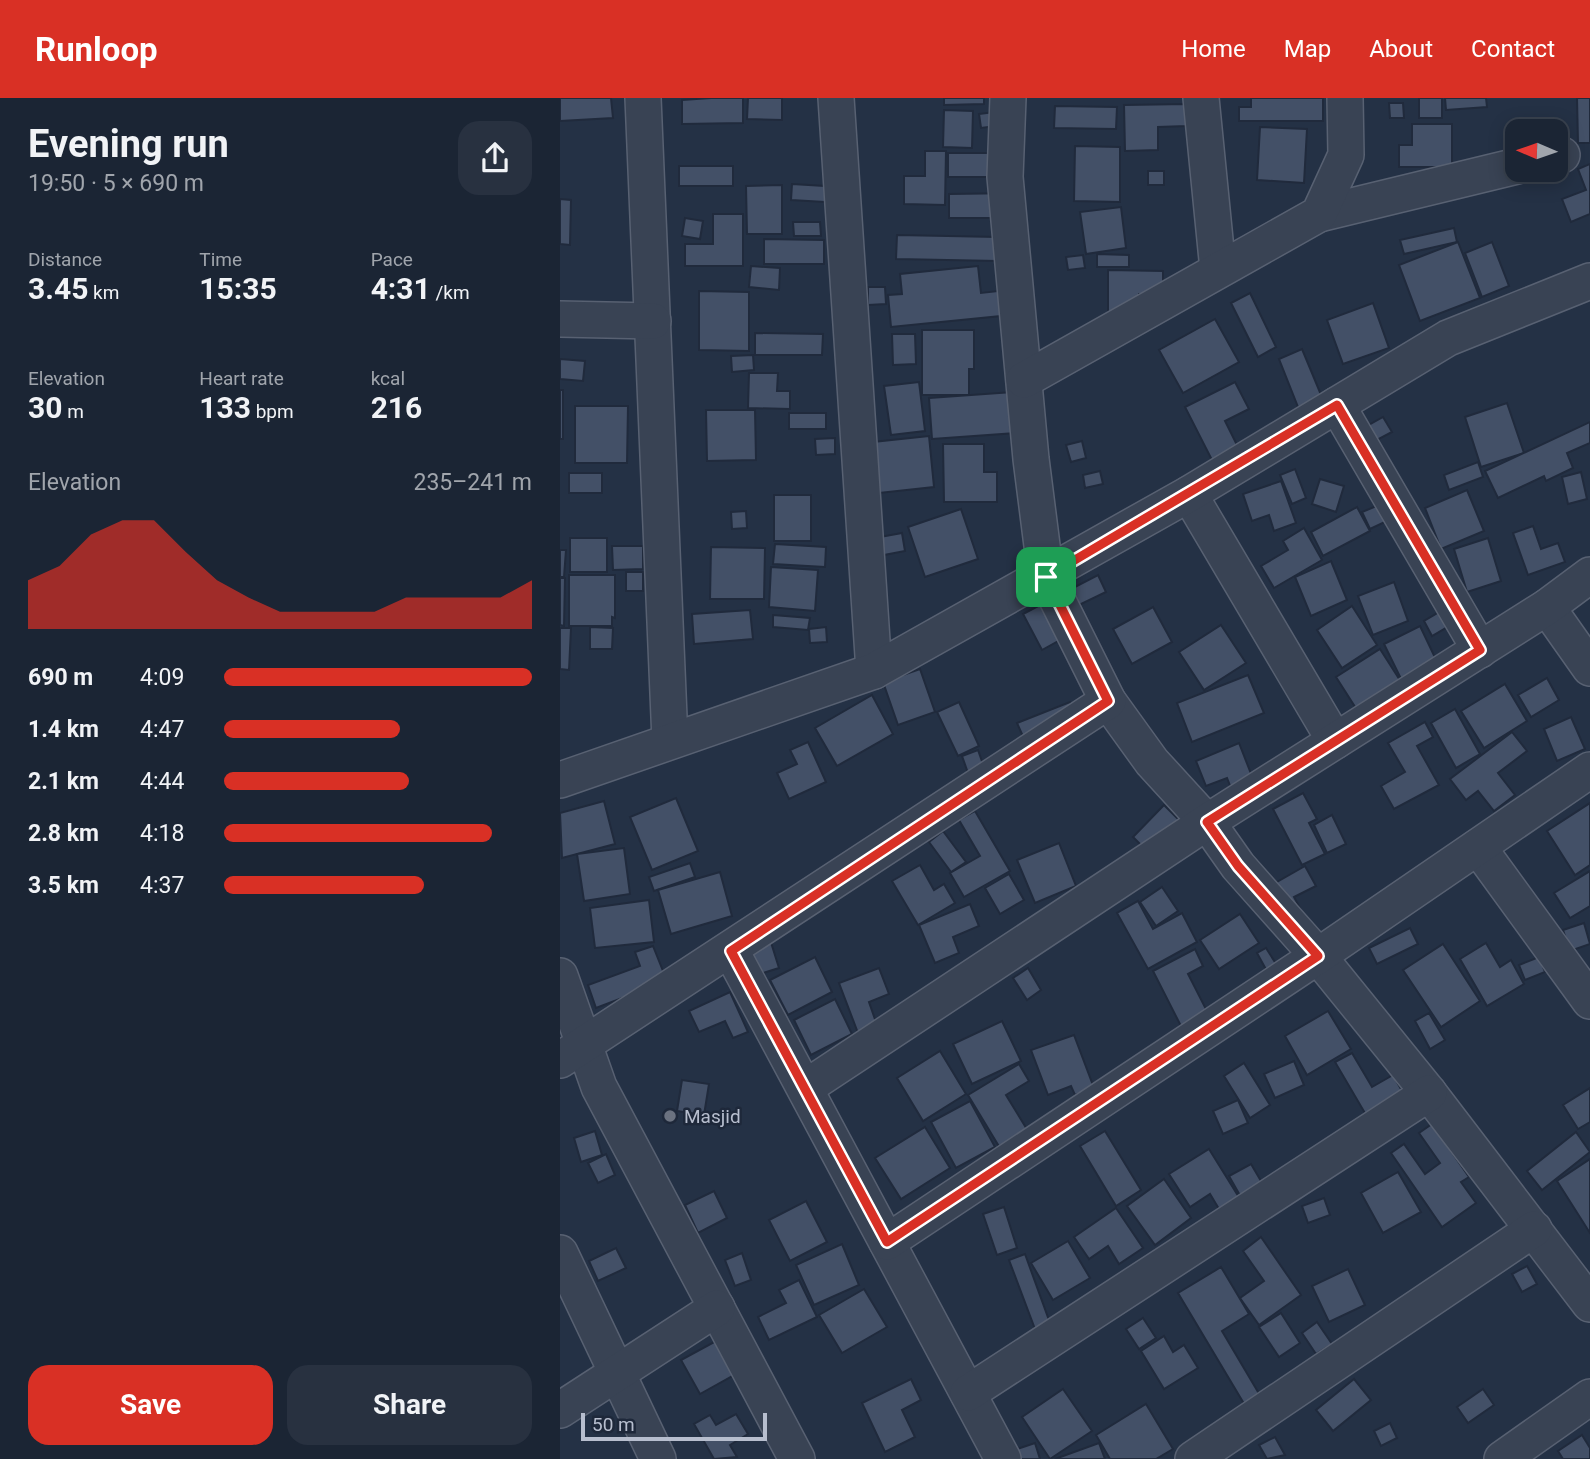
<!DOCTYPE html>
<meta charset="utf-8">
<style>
:root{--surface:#1b2534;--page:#283140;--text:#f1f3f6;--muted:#a0a5ac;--line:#39424f;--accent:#d93025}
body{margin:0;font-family:Roboto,sans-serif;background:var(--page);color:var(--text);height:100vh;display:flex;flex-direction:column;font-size:26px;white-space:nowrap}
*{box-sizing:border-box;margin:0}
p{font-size:23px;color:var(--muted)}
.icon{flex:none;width:38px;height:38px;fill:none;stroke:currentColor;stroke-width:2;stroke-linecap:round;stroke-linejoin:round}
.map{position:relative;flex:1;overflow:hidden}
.sheet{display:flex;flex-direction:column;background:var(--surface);width:560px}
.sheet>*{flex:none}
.needle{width:46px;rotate:272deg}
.fabs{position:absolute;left:945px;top:21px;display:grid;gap:14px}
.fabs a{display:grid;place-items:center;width:63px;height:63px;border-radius:14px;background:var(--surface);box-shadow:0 4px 18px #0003,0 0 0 2px var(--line);font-size:35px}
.scale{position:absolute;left:21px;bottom:18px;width:186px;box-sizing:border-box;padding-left:7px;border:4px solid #b7bece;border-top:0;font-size:19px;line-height:24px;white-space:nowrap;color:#b7bece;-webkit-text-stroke:5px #1e283a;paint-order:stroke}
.pin{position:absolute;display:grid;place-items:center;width:60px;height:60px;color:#fff;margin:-30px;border-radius:14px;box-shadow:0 4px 10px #0006}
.round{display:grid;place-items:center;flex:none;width:74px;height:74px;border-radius:21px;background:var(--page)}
.headline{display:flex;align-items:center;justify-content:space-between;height:119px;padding:0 28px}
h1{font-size:38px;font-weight:700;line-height:52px}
.figures{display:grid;grid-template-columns:repeat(3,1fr);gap:10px;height:119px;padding:7px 28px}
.figures div{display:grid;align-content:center}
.figures b{font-size:30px;font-weight:700}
.figures small{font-size:19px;font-weight:400}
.figures p{font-size:19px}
.chart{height:196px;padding:14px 28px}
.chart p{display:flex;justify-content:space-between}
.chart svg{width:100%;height:126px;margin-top:7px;fill:var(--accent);opacity:.7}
.primary-button{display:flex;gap:14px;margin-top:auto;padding:14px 28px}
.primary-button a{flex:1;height:80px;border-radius:21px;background:var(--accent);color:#fff;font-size:28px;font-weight:700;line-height:80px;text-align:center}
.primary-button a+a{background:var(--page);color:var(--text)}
ul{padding:0 28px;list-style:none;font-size:23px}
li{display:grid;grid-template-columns:112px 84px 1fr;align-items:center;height:52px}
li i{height:18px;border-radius:9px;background:var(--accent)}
header{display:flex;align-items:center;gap:42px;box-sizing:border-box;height:98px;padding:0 35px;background:var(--accent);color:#fff}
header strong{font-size:33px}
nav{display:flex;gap:38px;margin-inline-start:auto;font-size:24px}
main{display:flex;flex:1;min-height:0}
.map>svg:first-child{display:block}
.building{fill:#435067;stroke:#202a3c;stroke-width:2}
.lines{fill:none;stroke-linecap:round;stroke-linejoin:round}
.minor-casing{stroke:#586172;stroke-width:38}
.minor{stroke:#394354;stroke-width:35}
.route-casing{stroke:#fff;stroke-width:14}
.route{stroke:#d93025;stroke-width:9}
.worship-dot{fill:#6b7280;stroke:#1e283a;stroke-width:2.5}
.labels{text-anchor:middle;stroke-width:5;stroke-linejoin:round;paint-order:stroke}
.poi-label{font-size:19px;fill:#b7bece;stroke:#1e283a;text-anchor:start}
</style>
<header>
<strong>Runloop</strong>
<nav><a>Home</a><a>Map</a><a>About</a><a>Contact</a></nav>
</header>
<main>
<section class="sheet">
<div class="headline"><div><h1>Evening run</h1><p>19:50 · 5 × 690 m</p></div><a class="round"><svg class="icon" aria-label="share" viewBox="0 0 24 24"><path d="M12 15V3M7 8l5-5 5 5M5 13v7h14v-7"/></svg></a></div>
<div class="figures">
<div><p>Distance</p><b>3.45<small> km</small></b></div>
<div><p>Time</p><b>15:35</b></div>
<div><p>Pace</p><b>4:31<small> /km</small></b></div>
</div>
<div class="figures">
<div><p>Elevation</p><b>30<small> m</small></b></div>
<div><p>Heart rate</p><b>133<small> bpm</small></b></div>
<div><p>kcal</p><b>216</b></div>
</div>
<div class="chart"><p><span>Elevation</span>235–241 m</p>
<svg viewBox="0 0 160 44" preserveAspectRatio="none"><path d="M0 44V27L10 22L20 11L30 6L40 6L50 17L60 27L70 33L80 38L90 38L100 38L110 38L120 33L130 33L140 33L150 33L160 27V44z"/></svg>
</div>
<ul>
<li><b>690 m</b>4:09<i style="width:100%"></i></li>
<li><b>1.4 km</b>4:47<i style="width:57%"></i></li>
<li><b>2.1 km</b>4:44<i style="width:60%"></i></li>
<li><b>2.8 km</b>4:18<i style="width:87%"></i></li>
<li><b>3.5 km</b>4:37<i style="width:65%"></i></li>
</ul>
<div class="primary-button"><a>Save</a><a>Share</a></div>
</section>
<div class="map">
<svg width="1030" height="1361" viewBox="0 0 1030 1361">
<rect width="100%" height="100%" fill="#243145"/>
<g class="building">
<path d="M0,0h51l2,20 -53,3z"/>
<path d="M151,0h32v25l-61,1v-24z"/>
<path d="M188,0h34v22l-35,-1z"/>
<path d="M384,0h40v6l-40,1z"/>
<path d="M691,0h72v23h-84v-14h12z"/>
<rect x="859" y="0" width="23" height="20"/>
<path d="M885,0h41l1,9 -41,3z"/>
<path d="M1017,0h13v45h-12z"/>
<path d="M829,5h14l1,15h-14z"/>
<path d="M627,6v22l-29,1v23l-33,1 -1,-46z"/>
<path d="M495,8l62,1 -1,22 -62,-1z"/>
<path d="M384,12l29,1 -1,37 -29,-1z"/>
<path d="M450,12l1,14 -30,4 -2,-14z"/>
<path d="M852,26h40v43h-53v-22h13z"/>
<path d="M700,29l47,2 -3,54 -47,-3z"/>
<path d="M515,48l45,1v55l-46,-1z"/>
<path d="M365,53h21l-1,54 -41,-1v-28h21z"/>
<rect x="388" y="55" width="70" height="24"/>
<path d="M1030,66v50l-19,8 -9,-23 24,-9 -8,-21z"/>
<rect x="119" y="68" width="54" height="20"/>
<rect x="588" y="73" width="16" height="14"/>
<path d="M232,86l33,2v16l-34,-2z"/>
<path d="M222,87v49h-35l-1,-48z"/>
<path d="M461,95v25h-72v-24z"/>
<path d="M0,101l11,1 -1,45 -10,-1z"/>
<path d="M561,109l5,41 -40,6 -6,-42z"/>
<path d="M153,116h30v52h-58v-22h28z"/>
<path d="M125,120l18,3 -3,18 -18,-3z"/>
<path d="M233,124h27l1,14h-27z"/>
<path d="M894,130l3,14 -53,12 -4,-14z"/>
<path d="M337,137l101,2v24l-102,-2z"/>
<path d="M204,141l60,1v24h-60z"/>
<path d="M898,144l22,56 -60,23 -21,-56z"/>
<path d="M932,144l17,44 -27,11 -17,-44z"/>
<path d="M537,156l32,1v12h-32z"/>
<path d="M523,157l2,13 -17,2 -2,-13z"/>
<path d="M191,168l29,2 -1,22 -30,-3z"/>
<path d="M418,168l3,27 17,-2 3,25 -110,11 -3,-32 14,-1 -2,-20z"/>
<path d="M548,172l55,1v23h-24v19h-31z"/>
<path d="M308,189h17l1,17 -18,1z"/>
<path d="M139,193l50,1v59l-50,-1z"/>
<path d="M690,195l26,54 -18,10 -27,-54z"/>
<path d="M813,205l16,45 -46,16 -16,-44z"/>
<path d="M655,221l24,43 -56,31 -24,-43z"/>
<path d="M362,232h52v39h-5v26h-47z"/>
<path d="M195,235l68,1 -1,21h-67z"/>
<path d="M332,236h23l1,30 -23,1z"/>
<path d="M742,251l22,53 -24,10 -21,-53z"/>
<path d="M193,257l1,15 -22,2 -1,-16z"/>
<path d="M0,261l25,2 -2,20 -23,-2z"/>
<path d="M189,275h29l-1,18h13v18l-42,-1z"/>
<path d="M359,284l6,49 -34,4 -7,-49z"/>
<path d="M675,284l14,27 -24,12 15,30 -26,13 -29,-57z"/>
<rect x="0" y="292" width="3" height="49"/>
<path d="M453,294l3,41 -84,6 -3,-41z"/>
<path d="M947,305l17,50 -43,14 -16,-50z"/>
<path d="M15,308h53l-1,57h-52z"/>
<path d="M146,312h49l1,50 -49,1z"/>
<rect x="229" y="315" width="37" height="16"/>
<path d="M823,319l9,15 -17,9 -8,-15z"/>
<path d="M1030,324v21l-23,10 6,15 -27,13 -2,-5 -46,22 -13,-27z"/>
<path d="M369,338l5,51 -55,6 -6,-51z"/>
<path d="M275,340v16l-19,1 -1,-16z"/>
<path d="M522,343l4,17 -15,4 -5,-17z"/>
<path d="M383,346h41v28h13v30h-53z"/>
<path d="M918,364l5,15 -34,13 -5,-15z"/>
<path d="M735,371l11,29 -14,6 -12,-29z"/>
<path d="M540,373l3,13 -18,4 -2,-13z"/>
<path d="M1021,374l6,27 -19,5 -6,-27z"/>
<rect x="9" y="375" width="33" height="20"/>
<path d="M760,381l24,7 -8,26 -24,-8z"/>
<path d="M721,383l15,42 -22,8 -5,-16 -17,6 -9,-27z"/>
<path d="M907,392l17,41 -43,18 -16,-41z"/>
<rect x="214" y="397" width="37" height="46"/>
<path d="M819,407l8,16 -17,8 -8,-17z"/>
<path d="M797,409l13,24 -47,25 -12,-24z"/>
<path d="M401,411l17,50 -53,18 -17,-50z"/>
<path d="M186,413l1,17 -15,1 -1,-17z"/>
<path d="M973,428l8,23 17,-6 7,19 -37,13 -15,-42z"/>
<path d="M744,430l18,32 -48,28 -13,-22 27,-16 -5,-9z"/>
<path d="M342,435l3,18 -21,4 -4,-18z"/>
<rect x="10" y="440" width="37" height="34"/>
<path d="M928,440l13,43 -34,11 -13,-43z"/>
<path d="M215,446l51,3 -1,20 -52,-3z"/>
<path d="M52,448h31v23l-30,1z"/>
<path d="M151,449l54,1 -1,51h-54z"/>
<path d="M0,452h6l-2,27h-4z"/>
<path d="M771,463l16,39 -36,16 -16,-39z"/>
<path d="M211,469l47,3 -3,41 -46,-4z"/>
<rect x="66" y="474" width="17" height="19"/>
<path d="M9,477h46v43l-3,-1v9h-43z"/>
<path d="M538,477l8,17 -29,14 -8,-16z"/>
<path d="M0,480h5l-1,48 -4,-1z"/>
<path d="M834,484l14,39 -35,14 -15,-39z"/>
<path d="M482,506l18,36 -18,10 -19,-36z"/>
<path d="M792,508l25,39 -35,23 -25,-38z"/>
<path d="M593,509l19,35 -40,22 -19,-35z"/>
<path d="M190,512l3,29 -59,5 -2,-30z"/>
<path d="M881,513l8,15 -17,10 -8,-15z"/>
<path d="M213,517l37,3 -2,12 -35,-3z"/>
<path d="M661,527l25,38 -42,27 -25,-38z"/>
<path d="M860,528l20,42 -36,17 -20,-41z"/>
<path d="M30,529l23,1 -1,21h-22z"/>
<path d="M266,529l1,15 -17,1 -1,-14z"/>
<path d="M0,530h11l-2,42 -9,-1z"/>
<path d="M820,551l23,36 -44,28 -23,-36z"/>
<path d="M360,571l15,43 -37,13 -15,-43z"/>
<path d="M688,577l16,38 -72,29 -15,-39z"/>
<path d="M987,580l12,22 -28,17 -13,-22z"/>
<path d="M945,586l22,37 -43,27 -23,-37z"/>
<path d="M312,597l21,39 -56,32 -22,-38z"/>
<path d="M399,604l20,44 -21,10 -21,-44z"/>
<path d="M510,604l7,18 -52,21 -8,-18z"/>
<path d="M895,611l25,45 -24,14 -25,-45z"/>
<path d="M1011,619l14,32 -28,12 -13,-32z"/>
<path d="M865,624l8,15 -16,9 22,39 -45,24 -13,-23 24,-14 -17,-29z"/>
<path d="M952,634l15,19 -29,22 17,22 -21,16 -16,-20 -12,9 -16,-21z"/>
<path d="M248,644l18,40 -37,17 -12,-26 20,-9 -7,-14z"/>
<path d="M679,645l18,46 -22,9 -8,-20 -21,8 -10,-25z"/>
<path d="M418,652l6,17 -16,6 -6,-17z"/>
<path d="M743,695l14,26 -8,4 16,31 -23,11 -29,-56z"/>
<path d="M116,700l22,53 -46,19 -22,-53z"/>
<path d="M44,703l11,43 -53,14 -2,-45z"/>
<path d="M1030,705v62l-15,10 -28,-44z"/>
<path d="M604,707l16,16 -31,32 -16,-16z"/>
<path d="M415,713l35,60 -46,26 -14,-24 30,-17 -21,-36z"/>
<path d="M772,717l14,29 -19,9 -13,-28z"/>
<path d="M383,733l23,31 -15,10 -22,-30z"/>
<path d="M499,745l17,43 -41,17 -18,-43z"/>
<path d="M64,750l6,46 -46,7 -7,-47z"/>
<path d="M130,765l5,14 -41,14 -5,-14z"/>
<path d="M360,767l14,25 10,-6 11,19 -37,22 -26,-44z"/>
<path d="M745,768l11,20 -22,11 7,13 -23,13 -17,-32z"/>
<path d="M1030,773v35l-20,12 -16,-25z"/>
<path d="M160,774l12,44 -61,18 -13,-44z"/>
<path d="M449,776l15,26 -24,14 -15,-26z"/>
<path d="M602,789l16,24 -22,15 -16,-24z"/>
<path d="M89,802l5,42 -59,6 -5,-40z"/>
<path d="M578,803l15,28 29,-16 15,29 -49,27 -31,-56z"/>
<path d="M410,806l9,22 -26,11 6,16 -24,10 -16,-38z"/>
<path d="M680,816l19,29 -40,26 -19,-29z"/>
<path d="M1024,825l6,21 -20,7 -7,-21z"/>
<path d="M850,830l8,16 -41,20 -8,-16z"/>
<path d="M209,838l10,32 -22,7 -10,-32z"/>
<path d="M926,845l14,24 11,-7 13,24 -37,22 -27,-47z"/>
<path d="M883,846l37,57 -39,26 -38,-57z"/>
<path d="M93,848l14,35 -71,27 -8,-23 52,-19 -5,-14z"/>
<path d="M706,850l12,19 -10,6 -11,-20z"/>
<path d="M635,851l8,17 -15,8 22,43 -27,13 -30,-59z"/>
<path d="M255,859l17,35 -44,23 -18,-35z"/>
<path d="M979,859l6,15 -20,8 -6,-15z"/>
<path d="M319,870l10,26 -20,8 8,23 -19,8 -19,-50z"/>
<path d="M468,870l13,22 -14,10 -14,-22z"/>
<path d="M170,894l18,40 -15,6 -8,-17 -26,11 -10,-21z"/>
<path d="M275,901l17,35 -41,21 -17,-35z"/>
<path d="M768,913l23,38 -44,26 -22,-39z"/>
<path d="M869,915l16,27 -15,9 -15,-28z"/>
<path d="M442,923l19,40 -49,23 -19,-40z"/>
<path d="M514,937l20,53 -19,7 -4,-9 -23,9 -17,-45z"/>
<path d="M380,953l26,43 -43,27 -26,-43z"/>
<path d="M792,955l20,34 21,-12 13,23 -37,22 -34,-58z"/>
<path d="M734,963l10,24 -29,13 -11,-24z"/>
<path d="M684,965l26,42 -20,13 -26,-42z"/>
<path d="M459,966l10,17 -23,14 25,41 -28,17 -35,-58z"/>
<path d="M122,982l27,4 -5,31 -27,-4z"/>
<path d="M1030,990v34l-12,7 -15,-24z"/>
<path d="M678,1002l10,23 -25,11 -10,-23z"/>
<path d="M410,1003l25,46 -39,21 -25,-46z"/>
<path d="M872,1026l37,53 -8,5 15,21 -34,24 -51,-74 13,-9 21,30 15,-11 -21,-30z"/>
<path d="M365,1029l25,41 -49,31 -26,-41z"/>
<path d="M35,1033l7,24 -21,7 -7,-24z"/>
<path d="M545,1033l36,59 -25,16 -36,-60z"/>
<path d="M1016,1034l14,20 -48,38 -15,-19z"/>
<path d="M649,1051l36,58 -20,12 -15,-25 -20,13 -21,-33z"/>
<path d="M46,1056l9,21 -17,8 -10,-20z"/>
<path d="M1030,1061v74l-33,-52z"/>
<path d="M691,1066l17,29 -22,13 -17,-30z"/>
<path d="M838,1074l23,40 -38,21 -22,-40z"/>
<path d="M604,1081l27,39 -36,27 -28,-39z"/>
<path d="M154,1093l13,27 -29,15 -13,-28z"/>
<path d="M764,1100l6,17 -22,8 -6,-17z"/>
<path d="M246,1103l21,41 -37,19 -21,-41z"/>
<path d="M444,1109l13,41 -20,7 -14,-41z"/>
<path d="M556,1110l27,40 -24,16 -11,-18 -19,13 -15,-22z"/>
<path d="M701,1139l40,58 -42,30 -19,-27 24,-17 -21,-30z"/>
<path d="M508,1143l22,37 -37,22 -22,-37z"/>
<path d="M282,1146l17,41 -45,20 -18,-40z"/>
<path d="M56,1150l10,20 -28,13 -9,-20z"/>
<path d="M182,1155l9,27 -16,6 -10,-26z"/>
<path d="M465,1156l25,69 -15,6 -26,-69z"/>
<path d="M967,1168l10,18 -15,8 -10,-18z"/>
<path d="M661,1169l28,47 -27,17 39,66 -15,10 -68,-114z"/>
<path d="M788,1171l17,36 -36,17 -17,-36z"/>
<path d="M239,1182l18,37 -48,23 -11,-23 28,-14 -7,-13z"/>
<path d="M304,1191l23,38 -45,26 -23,-38z"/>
<path d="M721,1215l19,30 -21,14 -20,-30z"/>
<path d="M583,1220l13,20 -17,11 -13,-20z"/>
<path d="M757,1224l15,22 -16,10 -14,-21z"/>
<path d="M604,1238l9,16 11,-7 14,23 -34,21 -23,-38z"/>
<path d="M156,1243l18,34 -34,19 -19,-34z"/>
<path d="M351,1281l10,21 -19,10 13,27 -30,15 -23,-49z"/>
<path d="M794,1281l17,21 -38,31 -17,-21z"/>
<path d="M503,1291l29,42 -42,28 -28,-42z"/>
<path d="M923,1291l11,16 -26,18 -11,-16z"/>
<path d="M586,1306l27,45 -17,10h-46l-14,-24z"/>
<path d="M176,1316l12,20 -18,11 7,12 -23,2 -20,-35 16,-9 6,10z"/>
<path d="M830,1325l7,15 -16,8 -7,-15z"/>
<path d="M1022,1337l8,13v11h-27l-5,-8z"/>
<path d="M715,1339l10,18 -18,4 -8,-14z"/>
<path d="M475,1345l5,16h-23l-3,-9z"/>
<path d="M539,1345l6,16h-50z"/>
</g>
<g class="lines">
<defs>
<g id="minor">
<path d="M83,0l27,643"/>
<path d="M276,0l38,573"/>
<path d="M448,0l-3,79 26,282 15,118 62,124 44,61 55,60 31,44 80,90 111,137 161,211"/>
<path d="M641,0l17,172"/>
<path d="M996,59l6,-2"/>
<path d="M759,116l198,-48"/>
<path d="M0,221l93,2"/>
<path d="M464,282l295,-166 27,-59 -1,-57"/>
<path d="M777,307l143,245"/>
<path d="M629,396l146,247"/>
<path d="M987,509l43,61"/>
<path d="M0,682l314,-109 315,-177 259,-156 142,-57"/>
<path d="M918,749l112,154"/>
<path d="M171,853l272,508"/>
<path d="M0,878l39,111 198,372"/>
<path d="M0,962l548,-359"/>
<path d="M245,990l402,-266 340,-215 43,-32"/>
<path d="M327,1144l431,-286 272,-186"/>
<path d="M0,1155l98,206"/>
<path d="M408,1295l461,-300"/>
<path d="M0,1312l157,-102"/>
<path d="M633,1361l341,-230"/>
<path d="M942,1361l88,-62"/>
</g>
</defs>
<use href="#minor" class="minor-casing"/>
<use href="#minor" class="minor"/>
</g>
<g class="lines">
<defs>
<path id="route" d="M777,307l143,245 -273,172 31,44 80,90 -431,286 -156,-291 377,-250 -62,-124z"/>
</defs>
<use href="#route" class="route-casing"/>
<use href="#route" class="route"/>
</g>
<circle class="worship-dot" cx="110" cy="1018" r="7"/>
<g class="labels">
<g class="poi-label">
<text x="124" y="1025">Masjid</text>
</g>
</g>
</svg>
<div class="fabs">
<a><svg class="needle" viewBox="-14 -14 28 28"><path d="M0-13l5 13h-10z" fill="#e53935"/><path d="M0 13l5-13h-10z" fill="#a0a5ac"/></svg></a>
</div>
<div class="scale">50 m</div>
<div class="pin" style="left:486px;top:479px;background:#1e9e55"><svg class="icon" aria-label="arrive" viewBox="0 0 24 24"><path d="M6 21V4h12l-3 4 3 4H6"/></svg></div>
</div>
</main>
